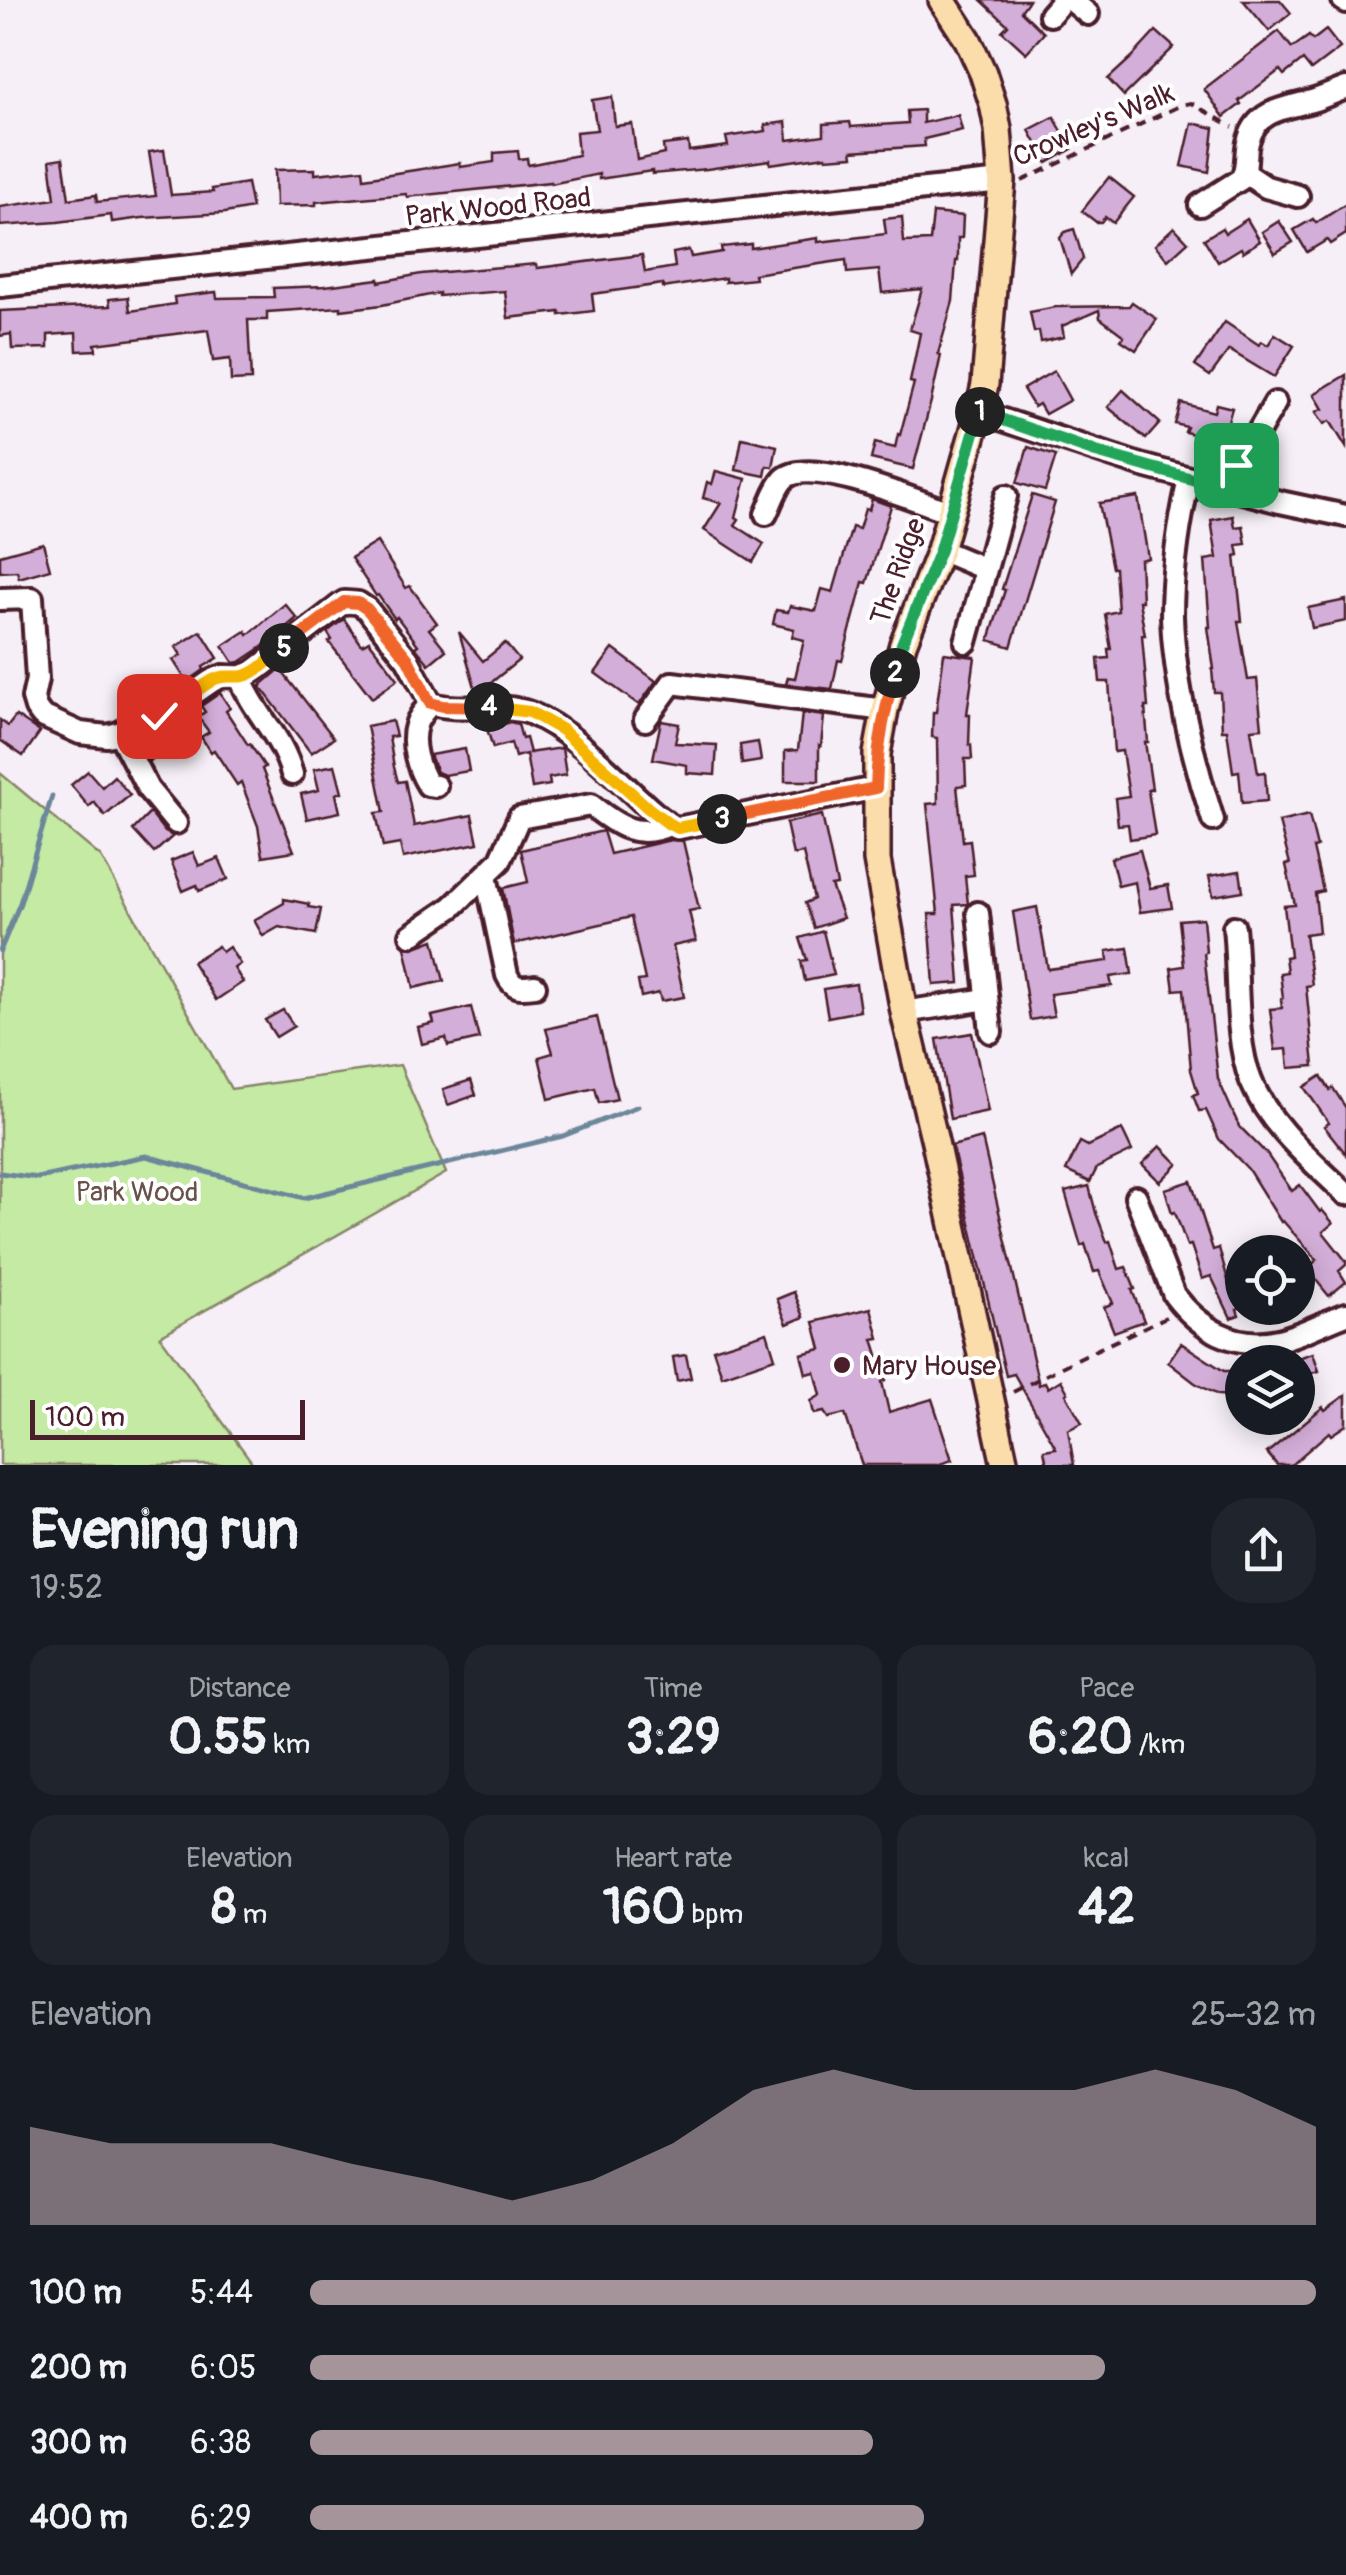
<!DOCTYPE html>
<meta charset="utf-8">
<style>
:root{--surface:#171b24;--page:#20242c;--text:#f1f3f6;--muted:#9ea1a6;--accent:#a6949b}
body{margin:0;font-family:Pangolin,sans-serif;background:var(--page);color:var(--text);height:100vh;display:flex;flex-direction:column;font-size:38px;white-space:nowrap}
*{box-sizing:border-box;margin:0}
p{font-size:32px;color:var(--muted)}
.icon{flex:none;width:55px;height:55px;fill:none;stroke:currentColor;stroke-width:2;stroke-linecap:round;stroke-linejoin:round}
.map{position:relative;height:1465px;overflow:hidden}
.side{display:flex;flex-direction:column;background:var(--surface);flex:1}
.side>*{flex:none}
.controls{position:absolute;left:1225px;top:1235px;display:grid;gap:20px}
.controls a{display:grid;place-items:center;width:90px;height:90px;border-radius:50%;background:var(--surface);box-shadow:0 5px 25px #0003;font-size:50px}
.scale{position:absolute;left:30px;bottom:25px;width:275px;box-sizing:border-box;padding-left:10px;border:5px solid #4a1f2b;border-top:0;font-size:28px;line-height:35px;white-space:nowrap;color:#4a1f2b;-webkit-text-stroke:8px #fff;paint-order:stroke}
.pin{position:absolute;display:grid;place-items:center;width:85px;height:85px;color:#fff;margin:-42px;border-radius:20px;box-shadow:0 5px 15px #0006}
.km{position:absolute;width:50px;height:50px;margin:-25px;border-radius:50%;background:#222;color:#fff;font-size:28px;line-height:50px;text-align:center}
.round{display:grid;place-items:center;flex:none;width:105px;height:105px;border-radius:40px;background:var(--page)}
.head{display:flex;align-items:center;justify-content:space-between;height:170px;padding:0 30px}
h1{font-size:55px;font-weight:700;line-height:75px}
.stats{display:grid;grid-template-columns:repeat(3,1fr);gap:15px;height:170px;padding:10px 30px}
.stats div{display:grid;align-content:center;border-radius:25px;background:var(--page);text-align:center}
.stats b{font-size:50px;font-weight:700}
.stats small{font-size:28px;font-weight:400}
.stats p{font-size:28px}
.chart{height:280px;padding:20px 30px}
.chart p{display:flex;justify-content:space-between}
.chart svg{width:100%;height:180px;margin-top:10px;fill:var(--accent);opacity:.7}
ul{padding:0 30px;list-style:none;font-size:32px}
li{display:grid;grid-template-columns:160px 120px 1fr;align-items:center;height:75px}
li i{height:25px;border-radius:12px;background:var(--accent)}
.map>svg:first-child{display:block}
.green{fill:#c4eaa4;stroke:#878468;stroke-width:2.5}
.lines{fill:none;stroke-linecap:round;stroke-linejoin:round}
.stream{stroke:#6c869a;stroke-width:5}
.building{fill:#d3aed8;stroke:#4a1f2b;stroke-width:2.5}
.minor-casing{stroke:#4a1f2b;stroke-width:28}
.major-casing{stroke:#4a1f2b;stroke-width:32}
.path{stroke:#4a1f2b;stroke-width:4;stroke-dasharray:10 8;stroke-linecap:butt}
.minor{stroke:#fff;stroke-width:20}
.major{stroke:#faddab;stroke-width:25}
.split-1-casing{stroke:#fff;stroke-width:20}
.split-2-casing{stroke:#fff;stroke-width:20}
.split-3-casing{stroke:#fff;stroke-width:20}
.split-4-casing{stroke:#fff;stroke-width:20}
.split-5-casing{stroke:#fff;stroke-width:20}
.split-6-casing{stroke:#fff;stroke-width:20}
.split-1{stroke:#22a559;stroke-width:12}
.split-2{stroke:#22a559;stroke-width:12}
.split-3{stroke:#f0652b;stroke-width:12}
.split-4{stroke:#f5b400;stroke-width:12}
.split-5{stroke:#f0652b;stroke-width:12}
.split-6{stroke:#f5b400;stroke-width:12}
.poi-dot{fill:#4a1f2b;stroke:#fff;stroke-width:4}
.labels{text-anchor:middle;stroke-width:8;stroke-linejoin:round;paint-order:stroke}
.street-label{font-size:28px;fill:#4a1f2b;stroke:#fff}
.park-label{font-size:28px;fill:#685249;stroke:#fff}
.poi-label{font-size:28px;fill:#4a1f2b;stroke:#fff;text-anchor:start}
</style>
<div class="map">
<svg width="1346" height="1465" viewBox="0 0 1346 1465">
<rect width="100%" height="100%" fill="#f6eff7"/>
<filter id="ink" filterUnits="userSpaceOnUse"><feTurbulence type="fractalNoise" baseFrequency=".01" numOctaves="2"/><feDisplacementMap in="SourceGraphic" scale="20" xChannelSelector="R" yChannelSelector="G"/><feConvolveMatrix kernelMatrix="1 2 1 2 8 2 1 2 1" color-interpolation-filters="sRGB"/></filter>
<g filter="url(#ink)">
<path class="green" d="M0,773l101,84 130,232 169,-24 46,108 -286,163 94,129h-254z"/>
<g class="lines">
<g class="stream">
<path d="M0,951l20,-48 32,-107"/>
<path d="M0,1173l38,5 108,-22 158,42 259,-62 75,-30"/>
</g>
</g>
<g class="building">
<path d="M981,0h48l-8,11 23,22 -18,20 -24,-22 6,-6z"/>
<path d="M1243,0h37l11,13 -22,18z"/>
<path d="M1326,30l14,18 -29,22 -8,-10 -19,15 -4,-5 -41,31 2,3 -17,13 -20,-28 75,-58 13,17 17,-12 4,4z"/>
<path d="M1156,31l18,16 -50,49 -16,-17 24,-22z"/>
<path d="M612,97l3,29 17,-2 5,36 27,-6 -1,-9 25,-3 1,9 39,-5 -2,-9 40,-6 -1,-6 21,-3 2,18 36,-5v-11l26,-2 1,5 57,-4 -1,-12 16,-1v13l35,-8 4,15 -38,9 1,7 -73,5 1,5 -27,2v-2l-56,8v-4l-63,9 -55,5v-3l-53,8v-5l-48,10v-2l-144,15 -1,-3 -90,8v3l-40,1 -1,-36 40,-1v5l48,-5 1,9 96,-15v4l34,-5v-9l24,-2 1,8 8,-1 1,7 50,-10 -2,-23 21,-2 -5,-30z"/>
<path d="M1054,117l18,32 -25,14 -18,-33z"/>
<path d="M1192,123l22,5 -5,44 -27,-6z"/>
<path d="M164,150l7,45 42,-3 -1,-3 35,-6 5,25 -27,5 -83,5 -30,4 -1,-7 -53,7 -58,4v-19l55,-8 -5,-39 13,-2 6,41 27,-4 1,7 59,-6 -7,-44z"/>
<path d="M1109,177l25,20 -21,26 -8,-6 -4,5h-5l-14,-11z"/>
<path d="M1346,204v30l-16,10 -3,-4 -20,12 -13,-22 19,-11 3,4z"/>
<path d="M933,213l30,3 -1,22h-4v23h-2l-3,40 -15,53 3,1 -10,46 -18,68 -42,-10 4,-16 20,5 3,-14 2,1 14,-52 -4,-1 10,-49 -10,-3 12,-41 -40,4 -3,-23 -32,3 -1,-13 -92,14 1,5 -30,3v-4l-62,10v-4l-71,10 2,17 -34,4v-3l-52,6 -3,-27 -66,5v-3l-57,12 -41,5v-3l-74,5v8h-19l3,60 -20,1 -1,-22 -17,2 -5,-31 -113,14 1,6 -19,1 -1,-18 -28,2v13l-36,1 -1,-15 -11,2v-25l110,-5 -1,-7 19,-2 2,14 45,-7 -1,-7 42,-5 1,6 57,-1 -1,-9 52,-2 54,-7v3l42,-8 115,-10 1,4 105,-13 3,17 30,-5 -2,-14 16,-3 2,7 31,-5 -1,-5 30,-3v4l67,-10v4l68,-8 -2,-15 18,-2 2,25 26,-1z"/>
<path d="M1247,219l13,22 -17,11 -2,-4 -23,14 -14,-23 18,-11 3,5z"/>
<path d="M1279,221l14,21 -18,11 -13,-21z"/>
<path d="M1174,227l14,15 -20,18 -13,-15z"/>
<path d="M1074,229l9,30 -12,15 -11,-36 5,-6z"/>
<path d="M1132,302l25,17 -21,31 -15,-10 3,-4 -24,-18 -1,-8 -37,16 2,11 -23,5 -2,-11 -5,1 -4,-20 26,-5 73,-1z"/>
<path d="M1225,322l34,23 2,-4 7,4 7,-11 19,12 -20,31 -45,-27 -19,26 -15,-10z"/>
<path d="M1054,371l16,29 -25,14 -6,-10 -5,3 -11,-18z"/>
<path d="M1346,375v72l-16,-26 -6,3 -8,-12 7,-3 -9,-15z"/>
<path d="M1123,390l37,33 -14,16 -38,-32z"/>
<path d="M1181,403l33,9 2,-8 16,4 -10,34 -37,-10 2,-5 -12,-3z"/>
<path d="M742,438l35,8 -4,21 -6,-1 -2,10 -29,-6z"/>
<path d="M1028,447l28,9 -11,35 -28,-8z"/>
<path d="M716,471l30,8 -10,38 3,2 -4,6 29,19 -11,18 -49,-32 17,-27 -18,-5 4,-16 5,2z"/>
<path d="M1032,495l23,7 -44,145 -22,-7 16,-50 -3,-1z"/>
<path d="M1138,497l10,61 -8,2 2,41h-3l6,34h-3l6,72h-3l3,35h-3l7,47 -4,1 7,45 -25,4 -2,-15 -10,1 -3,-27 14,-2 -7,-45 -8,1 -5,-70h-9l-2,-23 11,-1 -1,-9h3l-6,-35 13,-3 -3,-43h-3l-13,-65z"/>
<path d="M872,499l19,7 -24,77 -4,-1 -21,79 -4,-1 -6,29 -46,-5 2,-7 7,1 9,-38 -12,-3 2,-8 -21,-5 3,-14 12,2 2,-6 26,5 6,-22 11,3 19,-65 7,2 6,-20 4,1z"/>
<path d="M1233,516l2,11 8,-1 3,18 -9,1 2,10 -4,1 7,65h-4l10,59 9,-1 5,49 -11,1 7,44 7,-1 2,29 -25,2 -3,-32 -6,1 -6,-42h-5l-2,-38h-6l-2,-23h2l-6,-42h2l-5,-67 12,-2 -6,-38z"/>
<path d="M377,542l29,46 4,-2 27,37 -8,6 17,21 -17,14 -14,-17 3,-2 -21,-28 -2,2 -17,-24 -2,1 -25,-38z"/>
<path d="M43,543l7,26 -31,9 -2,-7 -17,1v-17z"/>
<path d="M1346,600v21l-34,7 -4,-20z"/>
<path d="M285,604l12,14 -36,30 -21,14 -6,1 -11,-17 23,-15 2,4z"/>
<path d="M344,619l18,26 7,-4 29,38 -26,19 -43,-56 3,-2 -5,-8z"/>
<path d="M201,631l17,27 -15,9 1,3 -17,12 -14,-22 8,-5 -5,-8z"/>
<path d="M459,632l24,29 22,-18 14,17 -42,34z"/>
<path d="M613,649l43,32 -17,24 -44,-32z"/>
<path d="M944,653l31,4 -8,57h3l-1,31h2l1,14h-7l1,26 -9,1 6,55 7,-1 4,35 -9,1 3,28 -14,1 6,78 -26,2 -5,-71h9l-11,-110 11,-1 -1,-65 -5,-1 1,-25h3z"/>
<path d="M280,669l54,69 -23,15 -51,-67z"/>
<path d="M220,693l10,15 -4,3 22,34 2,-1 15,23 -3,2 32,82 -31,5 -5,-30 -17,-44 -4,3 -23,-35 -3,2 -10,-15 8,-5 -11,-15 7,-5 -4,-6z"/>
<path d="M802,713l22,3 -3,30 -2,-1v36h-34v-30l13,-1z"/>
<path d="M16,716l24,16 -17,24 -23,-16v-20l8,6z"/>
<path d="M392,721l4,15 -7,1 5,30 4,15 7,-1 9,45 58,-11 6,28 -75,15 -3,-14 -17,3 -7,-34 8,-1 -17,-86z"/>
<path d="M661,721l18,3 -4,19 42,2 -2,30 -28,-2v-8l-34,-6z"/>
<path d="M510,722l8,2 4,15 4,-1 4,15h-2l34,-5 4,27 -17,3 1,7 -18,3 -6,-34 -11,3 -4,-14 -18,5 -6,-19z"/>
<path d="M153,735l10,18 -14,8 -10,-19z"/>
<path d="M758,742l3,19 -19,3 -2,-19z"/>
<path d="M465,749l4,22 -25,4 -7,-3 -7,-17z"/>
<path d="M335,765l7,27 -6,2 4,18 -33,7 -6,-25 18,-4 -5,-21z"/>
<path d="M88,771l14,16 12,-11 16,19 -25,21 -11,-14 -5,5 -18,-22z"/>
<path d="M150,813l15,19 8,4 -19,17 -21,-23z"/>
<path d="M822,815l15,70 -6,1 12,32 -29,10 -9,-25 9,-4 -11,-46 -10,2 -7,-32z"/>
<path d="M1309,815l8,32 -4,1 10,43 -8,2 4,39 -14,2 7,51 -6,1 8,80 -25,2 -2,-19 -12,1 -5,-41 12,-1 -1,-9 2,-1 -3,-25 7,-1 -2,-15 5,-1 -6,-50 11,-1 -9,-40 4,-1 -11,-42z"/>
<path d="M603,831l7,23 61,-14 12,1 16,68 -10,2 7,30 -23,5 11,51 -23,4 -2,-8 -18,4 -3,-16 7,-1 -14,-63 -117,27 -11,-56 25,-6 -7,-32z"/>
<path d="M1140,850l10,38 18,-3 4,23 -32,4 -5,-30 -17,4 -7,-28z"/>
<path d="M193,852l6,14 20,-8 9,21 -29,12 -2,-6 -14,6 -12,-30z"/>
<path d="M1240,871l3,20 -30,5 -4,-20z"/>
<path d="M284,899l25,5 -1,3 13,2 -5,25 -37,-7 -16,9 -9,-16 30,-17z"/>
<path d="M1037,907l11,62 60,-8 -1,-10 21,-3 4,26 -22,3 2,9 -62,8 4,22 -24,4 -17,-108z"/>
<path d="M1203,918l3,34 -2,1 14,126 21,47 27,27 26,38 8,-6 20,27 2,-2 11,13 -10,9 23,29v4l-7,6 7,11 -17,14 -22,-27 10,-9 -34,-39 -2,1 -33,-53 -29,-30 -13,-29 -7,1 -6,-16 5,-2 -7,-23 -7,-81 -10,1 -3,-22 13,-2 -5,-46z"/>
<path d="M823,931l11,44 -29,6 -4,-20 6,-1 -7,-22z"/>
<path d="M434,940l10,41 -30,7 -9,-41 8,1z"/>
<path d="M218,946l4,6 7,-5 11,17 -6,4 9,14 -27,18 -24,-38z"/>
<path d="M856,984l4,27 -32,6 -5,-28z"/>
<path d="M471,1007l8,32 -31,7 -2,-8 -24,6 -4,-17 16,-4 -2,-7z"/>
<path d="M283,1010l11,16 -18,11 -11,-17z"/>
<path d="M597,1017l20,82 -18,4 -4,-15 -46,11 -10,-42 14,-4 -7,-24z"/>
<path d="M972,1033l16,78 -38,8 -13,-80z"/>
<path d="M1321,1076l9,14 3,-2 13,20v46l-22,-28 5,-3 -25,-36z"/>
<path d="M471,1080l5,15 -28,10 -5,-16z"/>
<path d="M1122,1130l10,21 -35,17 -7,14 -24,-11 14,-29 8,4z"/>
<path d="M982,1138l57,247 6,-3 3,6 13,-8 7,13 -2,1 16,29 -14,7 6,35h-27l-3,-15 12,-2 -42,-74 -8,2 -54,-230z"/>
<path d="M1160,1146l18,18 -18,18 -18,-18z"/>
<path d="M1191,1181l22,69 6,-2 10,36 13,-6v28l-5,3 2,6 -8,3 -20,-42 -9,3 -11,-34 -4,1 -12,-34 -3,1 -7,-24z"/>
<path d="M1089,1186l7,27 11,29 3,-1 9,28 7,-2 9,22 -3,1 12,31 -30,11 -10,-25 9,-4 -14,-32 -5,1 -9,-28 -4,2 -16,-54z"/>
<path d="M794,1292l10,25 -17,7 -10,-25z"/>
<path d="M871,1308l8,30 -6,1 13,41 -4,2 7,30 43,-13 20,61 -15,5h-75l-17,-51 -17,4 -4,-6 -10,2 -3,-13 10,-6 -6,-23 -9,2 -5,-20 20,-5 -7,-27z"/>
<path d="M767,1332l8,26 -53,18 -9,-27z"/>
<path d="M1181,1343l43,28h18v25l-24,-1 -23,-12 -27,-21z"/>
<path d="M1313,1353l6,18 -21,7v-20z"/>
<path d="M686,1355l5,23 -14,3 -4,-24z"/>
<path d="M1346,1395v30l-15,10 -2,-3 -38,33h-14l-10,-12 56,-46 2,3z"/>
</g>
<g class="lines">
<defs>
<g id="minor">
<path d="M1071,0l17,14"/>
<path d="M1343,0l3,2"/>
<path d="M1050,15l13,-15"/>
<path d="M1245,173l21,14 32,9"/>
<path d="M1200,205l41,-26c8,-13 3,-26 8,-40 9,-31 40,-31 66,-39 11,-4 21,-8 31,-12"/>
<path d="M0,286l1002,-105"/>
<path d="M979,412l161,53 140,37 66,14"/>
<path d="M1189,479c-10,44 -17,91 -17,137 2,64 21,143 41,204"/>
<path d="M1213,485l36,-37 26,-45"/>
<path d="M766,514c5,-10 10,-27 18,-35 25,-24 135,23 166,33"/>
<path d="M940,550l45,19"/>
<path d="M0,599l32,-1 5,81 -4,19 3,10 6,8 38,17 27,3 12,-3 17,-10 33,-12 43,-30 11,-5 17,1 13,-5 91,-70 14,1 9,6 40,50 24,44c28,11 68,-3 99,10 51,21 95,78 139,112"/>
<path d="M966,642l40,-146"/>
<path d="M240,677c13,36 42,58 52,97"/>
<path d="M431,703c-6,7 -13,14 -15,22 -6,19 2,44 12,60l8,1"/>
<path d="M645,720l27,-37 213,27"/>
<path d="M119,733l29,56 28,34"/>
<path d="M486,876l21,99c6,14 14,13 28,11"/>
<path d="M978,913l13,119"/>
<path d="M1234,927c5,46 0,112 17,154 19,46 61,80 95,113"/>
<path d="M411,935l41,-28 48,-46 19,-43 72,-13c25,20 46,35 78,20l9,3 198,-40"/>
<path d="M904,1012l83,-13"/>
<path d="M1136,1197l38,98c25,33 61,55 104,45 23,-5 46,-18 68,-26"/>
</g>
<path id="major" d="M942,0l26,40 15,33 10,31 5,25 4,52 -17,203 -6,28 -39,138 -37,94 -18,66 -8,44v106l27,152 31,130 70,323"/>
</defs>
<use href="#minor" class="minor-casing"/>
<use href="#major" class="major-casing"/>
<g class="path">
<path d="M1022,181l159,-76 10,-2 42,24"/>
<path d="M1013,1392l68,-35 85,-40"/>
</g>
<use href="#minor" class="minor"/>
<use href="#major" class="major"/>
</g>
</g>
<g class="lines" filter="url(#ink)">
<defs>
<path id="split-1" d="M980,412l116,40 117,33 23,-20"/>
<path id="split-2" d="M895,673l7,-29 38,-94 40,-138"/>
<path id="split-3" d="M722,819l154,-31c1,-40 8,-77 19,-115"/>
<path id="split-4" d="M489,707l41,5 32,18 86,78 21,16 9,4 44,-9"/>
<path id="split-5" d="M284,648l60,-46 14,1 9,6 41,50 22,44 13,3 46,1"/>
<path id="split-6" d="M159,716c20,-9 35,-25 54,-36 11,-6 20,-2 31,-4 15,-4 28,-19 40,-28"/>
</defs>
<use href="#split-1" class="split-1-casing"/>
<use href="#split-2" class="split-2-casing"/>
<use href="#split-3" class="split-3-casing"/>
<use href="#split-4" class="split-4-casing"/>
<use href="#split-5" class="split-5-casing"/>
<use href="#split-6" class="split-6-casing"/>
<use href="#split-1" class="split-1"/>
<use href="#split-2" class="split-2"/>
<use href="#split-3" class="split-3"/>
<use href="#split-4" class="split-4"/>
<use href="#split-5" class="split-5"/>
<use href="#split-6" class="split-6"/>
</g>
<circle class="poi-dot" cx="842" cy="1365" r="10"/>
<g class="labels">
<g class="street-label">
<text transform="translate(1093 124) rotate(-23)" y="10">Crowley's Walk</text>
<text transform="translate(498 206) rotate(-6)" y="10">Park Wood Road</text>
<text transform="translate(897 571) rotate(-70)" y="10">The Ridge</text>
</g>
<g class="park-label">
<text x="137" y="1201">Park Wood</text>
</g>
<g class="poi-label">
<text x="862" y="1375">Mary House</text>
</g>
</g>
</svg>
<div class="controls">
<a><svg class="icon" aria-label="locate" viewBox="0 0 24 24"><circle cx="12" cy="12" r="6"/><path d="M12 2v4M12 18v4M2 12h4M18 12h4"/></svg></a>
<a><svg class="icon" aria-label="layers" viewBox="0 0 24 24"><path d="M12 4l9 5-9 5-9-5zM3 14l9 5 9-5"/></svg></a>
</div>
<div class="scale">100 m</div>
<div class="pin" style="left:1236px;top:465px;background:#1e9e55"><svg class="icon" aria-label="arrive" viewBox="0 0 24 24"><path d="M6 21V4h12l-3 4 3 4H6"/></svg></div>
<div class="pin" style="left:159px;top:716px;background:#d93025"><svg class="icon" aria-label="check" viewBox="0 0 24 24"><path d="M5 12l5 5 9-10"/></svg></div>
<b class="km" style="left:980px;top:412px">1</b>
<b class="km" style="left:895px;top:673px">2</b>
<b class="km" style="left:722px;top:819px">3</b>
<b class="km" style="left:489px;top:707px">4</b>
<b class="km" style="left:284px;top:648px">5</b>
</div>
<section class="side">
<div class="head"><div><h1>Evening run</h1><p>19:52</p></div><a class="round"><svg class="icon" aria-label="share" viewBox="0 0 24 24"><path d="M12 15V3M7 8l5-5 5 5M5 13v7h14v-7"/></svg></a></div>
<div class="stats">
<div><p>Distance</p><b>0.55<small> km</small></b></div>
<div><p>Time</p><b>3:29</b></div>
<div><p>Pace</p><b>6:20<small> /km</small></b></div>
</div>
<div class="stats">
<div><p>Elevation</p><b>8<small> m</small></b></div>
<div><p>Heart rate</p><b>160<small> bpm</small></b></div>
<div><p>kcal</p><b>42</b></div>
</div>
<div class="chart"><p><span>Elevation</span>25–32 m</p>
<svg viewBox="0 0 160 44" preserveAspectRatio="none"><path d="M0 44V20L10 24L20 24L30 24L40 29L50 33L60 38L70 33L80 24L90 11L100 6L110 11L120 11L130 11L140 6L150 11L160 20V44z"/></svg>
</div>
<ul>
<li><b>100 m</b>5:44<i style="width:100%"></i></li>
<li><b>200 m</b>6:05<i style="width:79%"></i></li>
<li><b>300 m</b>6:38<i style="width:56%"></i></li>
<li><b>400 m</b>6:29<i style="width:61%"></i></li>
</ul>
</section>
